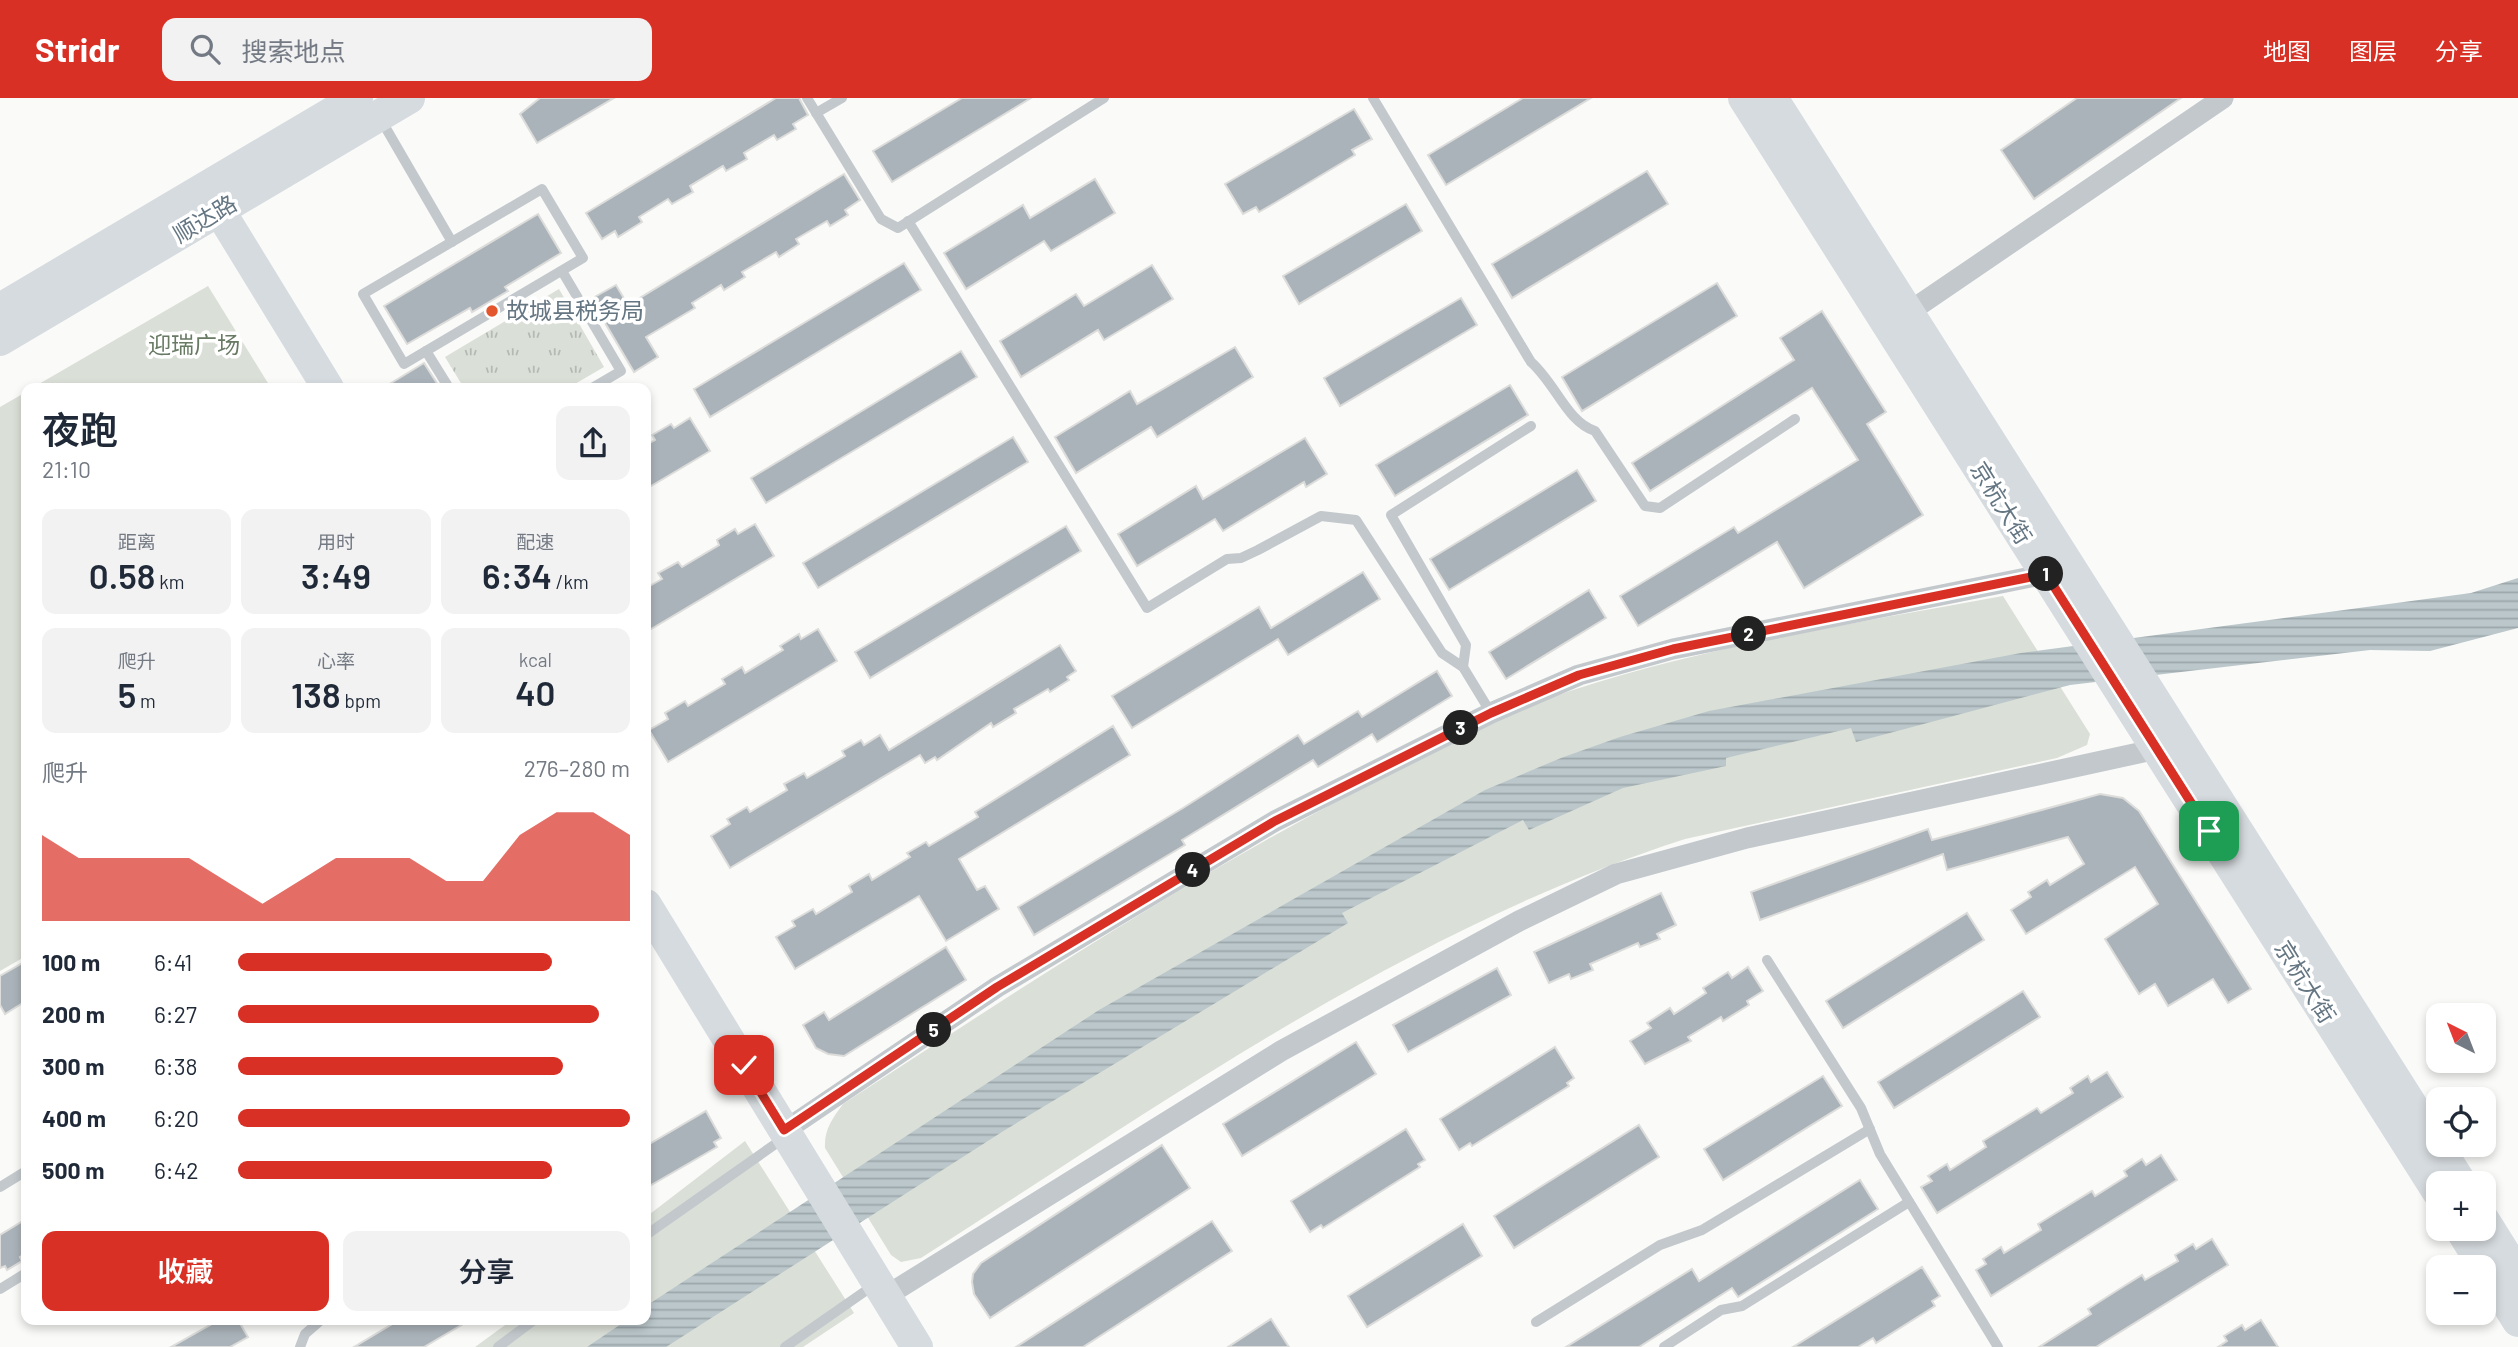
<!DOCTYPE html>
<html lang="zh">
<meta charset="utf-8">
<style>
:root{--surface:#fff;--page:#f2f2f3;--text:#1f2937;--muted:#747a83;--accent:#d93025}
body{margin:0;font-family:Barlow,"Noto Sans SC",sans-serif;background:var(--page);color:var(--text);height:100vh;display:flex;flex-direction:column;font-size:26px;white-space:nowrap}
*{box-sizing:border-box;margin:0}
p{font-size:23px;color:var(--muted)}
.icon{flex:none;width:38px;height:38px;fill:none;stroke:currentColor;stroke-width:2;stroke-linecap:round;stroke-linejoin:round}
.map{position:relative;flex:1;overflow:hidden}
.sheet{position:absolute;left:21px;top:285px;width:630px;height:942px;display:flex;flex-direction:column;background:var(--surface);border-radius:14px;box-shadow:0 4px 10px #0003}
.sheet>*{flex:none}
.needle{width:46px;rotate:318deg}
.controls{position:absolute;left:2426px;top:905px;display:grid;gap:14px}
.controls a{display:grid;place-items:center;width:70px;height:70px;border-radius:14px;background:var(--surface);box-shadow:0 4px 10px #0003;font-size:35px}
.pin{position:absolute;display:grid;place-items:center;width:60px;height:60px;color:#fff;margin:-30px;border-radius:14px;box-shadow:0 4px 10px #0006}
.km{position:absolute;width:35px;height:35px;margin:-18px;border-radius:50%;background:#222;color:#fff;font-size:19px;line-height:35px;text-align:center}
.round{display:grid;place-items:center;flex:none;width:74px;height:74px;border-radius:14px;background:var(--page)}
.head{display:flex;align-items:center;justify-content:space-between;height:119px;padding:0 21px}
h1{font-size:38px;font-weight:600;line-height:52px}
.stats{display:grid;grid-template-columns:repeat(3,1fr);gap:10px;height:119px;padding:7px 21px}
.stats div{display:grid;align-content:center;border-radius:14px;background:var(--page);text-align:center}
.stats b{font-size:35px;font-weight:600}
.stats small{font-size:19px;font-weight:400}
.stats p{font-size:19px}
.chart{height:196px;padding:14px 21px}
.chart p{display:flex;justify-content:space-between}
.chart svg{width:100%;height:126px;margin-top:7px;fill:var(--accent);opacity:.7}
.action{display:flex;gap:14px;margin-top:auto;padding:14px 21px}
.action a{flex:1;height:80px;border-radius:14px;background:var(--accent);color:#fff;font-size:28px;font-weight:600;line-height:80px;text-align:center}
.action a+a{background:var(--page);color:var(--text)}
ul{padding:0 21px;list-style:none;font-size:23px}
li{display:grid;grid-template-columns:112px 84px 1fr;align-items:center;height:52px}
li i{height:18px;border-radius:9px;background:var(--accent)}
header{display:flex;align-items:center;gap:42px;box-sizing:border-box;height:98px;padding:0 35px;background:var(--accent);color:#fff}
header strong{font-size:33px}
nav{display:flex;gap:38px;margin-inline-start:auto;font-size:24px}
.search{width:490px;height:63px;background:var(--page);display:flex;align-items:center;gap:18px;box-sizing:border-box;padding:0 24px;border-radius:14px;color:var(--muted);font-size:26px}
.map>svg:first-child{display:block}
.grass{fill:url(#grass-tufts)}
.park{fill:#dadfd7}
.water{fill:url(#water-rules)}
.building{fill:#aab3b9;stroke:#dcdcda;stroke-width:2}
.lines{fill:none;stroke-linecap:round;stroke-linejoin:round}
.lane{stroke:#c3c8cc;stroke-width:10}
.street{stroke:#c3c8cc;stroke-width:21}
.secondary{stroke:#d6dbdf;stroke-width:32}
.route-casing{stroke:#fff;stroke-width:14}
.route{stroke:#d93025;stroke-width:9}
.poi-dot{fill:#e4572e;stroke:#fff;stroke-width:2.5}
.labels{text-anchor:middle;stroke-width:7;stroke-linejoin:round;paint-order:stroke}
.street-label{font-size:23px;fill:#657683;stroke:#fff}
.poi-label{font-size:23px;fill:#657683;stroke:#fff;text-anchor:start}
.park-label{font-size:23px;fill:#687a64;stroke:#fff}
</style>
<header>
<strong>Stridr</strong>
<div class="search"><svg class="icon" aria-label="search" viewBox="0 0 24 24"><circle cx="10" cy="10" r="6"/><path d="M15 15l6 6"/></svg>搜索地点</div>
<nav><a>地图</a><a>图层</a><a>分享</a></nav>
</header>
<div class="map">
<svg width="2518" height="1249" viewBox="0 0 2518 1249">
<defs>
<pattern id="grass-tufts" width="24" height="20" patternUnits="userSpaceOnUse" patternTransform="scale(1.75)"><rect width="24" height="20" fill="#dadfd7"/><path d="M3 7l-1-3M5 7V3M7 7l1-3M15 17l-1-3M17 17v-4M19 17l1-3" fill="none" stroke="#b4b9b4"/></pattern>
<pattern id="water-rules" width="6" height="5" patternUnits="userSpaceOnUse" patternTransform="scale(1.75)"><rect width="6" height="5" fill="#bbc7cb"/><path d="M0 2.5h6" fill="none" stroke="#9ca6aa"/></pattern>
</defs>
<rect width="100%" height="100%" fill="#fafaf8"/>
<path class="grass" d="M559,191l45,78 -36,21h-104l-19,-31z"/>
<g class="park">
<path d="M208,188l63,102h-239z"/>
<path d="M26,294v564l-26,15v-564z"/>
<path d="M2003,498l87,138 -3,11 -30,13 -372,81c-278,90 -520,263 -764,419l-20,4 -10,-7 -66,-107c-1,-18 7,-29 18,-44 180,-117 359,-236 551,-332 58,-29 114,-61 176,-81 141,-46 287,-68 433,-95z"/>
<path d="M745,1043l109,172 -51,34h-328l37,-27h134v-103z"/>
</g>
<path class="water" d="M2518,480v50l-88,23 -60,-1 -300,35 -214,57 -5,-14 -125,30v8l-103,22 -94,42 -6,-10 -181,93 6,10 -343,207 -339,217h-79l40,-27h19v-14l453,-296 386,-220 76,-32 59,-21 89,-26 312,-58 450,-60z"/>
<g class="building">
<path d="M540,0h74l-77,45 -17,-29z"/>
<path d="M776,0h23l9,17 -15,9 3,5 -19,11 -3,-5 -30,18 3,6 -21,12 -3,-5 -33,20 3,6 -21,12 -4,-5 -29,18 3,5 -24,15 -3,-6 -13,8 -16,-26z"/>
<path d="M962,0h69l-139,84 -19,-31z"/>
<path d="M1523,0h68l-145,87 -18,-30z"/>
<path d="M2077,0h104l-147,101 -33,-49z"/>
<path d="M1354,11l18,30 -20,11 3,5 -82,49 -14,8 -3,-5 -13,7 -18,-30z"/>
<path d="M1647,73l21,33 -156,94 -20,-34z"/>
<path d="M844,76l16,26 -15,10 3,5 -18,11 -3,-5 -31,18 3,5 -20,13 -3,-5 -34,20 3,5 -21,13 -3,-5 -29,18 3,5 -49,29 12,20 -24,15 -43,-73 25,-14 12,20z"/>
<path d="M1095,81l20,34 -64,38 -7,-10 -78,48 -22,-36 79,-48 7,13z"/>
<path d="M1406,106l16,27 -123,73 -16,-28z"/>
<path d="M538,116l23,39 -56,34 3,4 -36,21 -2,-4 -63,36 -23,-38z"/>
<path d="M904,165l17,27 -211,127 -16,-28z"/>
<path d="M1152,167l21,34 -69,41 -6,-10 -77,47 -21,-36 76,-47 8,12z"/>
<path d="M1717,185l20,33 -155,95 -20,-34z"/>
<path d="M1461,200l16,27 -137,81 -16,-28z"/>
<path d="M1822,213l64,101 -19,12 56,91 -119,73 -27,-46 -139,84 -18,-30 114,-69 4,6 120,-73 -46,-72 -162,103 -18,-28 162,-103 -14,-22z"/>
<path d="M1235,249l18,30 -96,60 -6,-10 -75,46 -21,-36 75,-46 7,13z"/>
<path d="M961,253l16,26 -211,126 -15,-25z"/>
<path d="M424,265l16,25h-57z"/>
<path d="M1510,287l18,30 -133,81 -19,-31z"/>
<path d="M690,320l20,33 -64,38v-44l9,-5 -3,-5 19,-11 3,4z"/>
<path d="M1013,339l15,25 -210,126 -15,-25z"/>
<path d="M1305,340l22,36 -21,13 -2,-5 -81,49 -8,-12 -78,47 -19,-32 78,-48 7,13z"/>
<path d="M1577,372l19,31 -147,89 -19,-31z"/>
<path d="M755,426l19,32 -128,76v-44l16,-9 -4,-6 20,-11 4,5 37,-22 -2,-5 18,-11 3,5z"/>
<path d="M1066,428l15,25 -211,127 -15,-26z"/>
<path d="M1363,474l17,27 -92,56 -10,-16 -146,89 -20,-32 147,-89 12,21z"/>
<path d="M1589,492l17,28 -100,61 -17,-27z"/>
<path d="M818,531l19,32 -169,101 -19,-32 19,-11 -3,-6 20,-12 3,5 37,-22 -3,-5 20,-12 3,6 38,-23 -3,-4 19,-12 2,5z"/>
<path d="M1060,547l16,26 -9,6 2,3 -19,12 -2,-3 -34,20 2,4 -23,14 -2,-4 -54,37 -2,-3 -10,6 -5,-8 -190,113 -19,-32 19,-12 -3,-5 20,-12 3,5 37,-22 -3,-6 20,-11 3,5 38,-22 -3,-5 19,-11 3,5 16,-10 9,15z"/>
<path d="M1437,573l15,25 -75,46 -5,-8 -54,33 -5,-7 -131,80 3,5 -151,90 -16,-28 165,-99 115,-73 6,9 54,-33 4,6z"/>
<path d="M1113,628l17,29 -171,104 18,31 8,-4 14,23 -53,32 -27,-45 -124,73 -19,-32 19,-11 -3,-5 21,-12 3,5 36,-22 -3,-6 20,-12 3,6 38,-23 -3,-4 19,-11 3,4 29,-17 20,-12 -3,-5z"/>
<path d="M2100,696l23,4 16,13 112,178 -23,14 -15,-24 -45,27 -13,-22 -16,10 -34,-55 53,-35 -23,-37 -109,67 -15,-24 20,-13 -3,-5 19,-12 3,5 34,-21 -16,-27 -121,33 -4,-16 -183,66 -9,-28 177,-63 4,11z"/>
<path d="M1661,795l15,32 -19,9 3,5 -20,8 -2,-4 -48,21 3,6 -22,9 -2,-5 -20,9 -15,-31z"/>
<path d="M1967,815l17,27 -141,88 -17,-27z"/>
<path d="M946,849l20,33 -122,76 -16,-2 -12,-6 -13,-23 21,-13 5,8z"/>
<path d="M26,863v40l-21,13 -5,-9v-29z"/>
<path d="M1748,869l15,24 -16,10 2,4 -26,16 -2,-4 -33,20 3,4 -46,23 -15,-23 21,-13 -4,-5 23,-15 4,6 32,-21 -3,-5 25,-16 4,6z"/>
<path d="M1497,870l14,27 -103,57 -15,-27z"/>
<path d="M2023,893l17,26 -146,91 -16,-26z"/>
<path d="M1356,944l20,32 -134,82 -19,-32z"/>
<path d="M1555,949l19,31 -7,5 2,3 -97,60 -2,-3 -11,7 -19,-31z"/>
<path d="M2107,974l16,25 -186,116 -16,-26 11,-6 -4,-5 19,-12 3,6 36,-23 -3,-6 54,-33 4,5 32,-20 -3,-5 18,-12 3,6z"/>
<path d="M1823,978l19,30 -119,74 -19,-31z"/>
<path d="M706,1013l15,27 -7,4 3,5 -71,41v-42z"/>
<path d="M1639,1027l20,32 -145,91 -20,-32z"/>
<path d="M1406,1031l19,31 -7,4 2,3 -97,61 -2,-3 -11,7 -19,-31z"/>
<path d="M1162,1047l28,43 -200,130 -16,-24 -2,-12 1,-8 8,-11z"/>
<path d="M2161,1057l16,25 -186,116 -15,-26 10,-6 -3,-5 18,-12 3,6 37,-23 -3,-6 54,-33 3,5 32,-20 -3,-5 18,-12 4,6z"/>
<path d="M1860,1082l18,29 -140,88 -6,-9 -93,59h-73l126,-78 7,12z"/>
<path d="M26,1121v34l-6,4 2,4 -15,9 -2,-4 -5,2v-33z"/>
<path d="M1212,1123l20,30 -149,96h-67z"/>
<path d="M1463,1126l19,32 -115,71 -19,-31z"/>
<path d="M2212,1141l16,26 -132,82h-57l52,-33 -3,-5 33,-21 21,-13 3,5 33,-19 -3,-6 18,-11 3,5z"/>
<path d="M1922,1169l18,29 -8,5 3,5 -59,37 -3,-5 -15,9h-65z"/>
<path d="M1271,1221l18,28h-61z"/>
<path d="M219,1222h19l10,17 -18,10h-59z"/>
<path d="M399,1222h71l-46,27h-70z"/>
<path d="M2261,1222l17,27h-60l9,-6 -3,-5 18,-11 3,5z"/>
</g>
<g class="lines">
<g class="lane">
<path d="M807,0l74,121 17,9 206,-130"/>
<path d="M1373,0l158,264c25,22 36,60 64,69l50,75 15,2 135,-89"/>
<path d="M816,15l26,-15"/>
<path d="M380,20l72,124"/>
<path d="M542,91l41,69 -179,106 -41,-70z"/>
<path d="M908,123l239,387 80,-49 14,-1 17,-8 63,-34 35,4 86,133 21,14 28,46"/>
<path d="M562,173l59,100 -29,17"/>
<path d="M426,253l23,37"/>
<path d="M1463,569l3,-22 -75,-130 140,-89"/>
<path d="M1767,862l94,148 19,46 118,193"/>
<path d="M0,1089l26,-16"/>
<path d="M646,1137l138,-97"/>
<path d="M0,1191l26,-16"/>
<path d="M1536,1224l124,-77 42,-15 168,-101"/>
<path d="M300,1249l5,-13 16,-14"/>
<path d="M498,1249l36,-27"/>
<path d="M785,1249l89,-62"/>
<path d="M1664,1249l57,-37 21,-4 167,-104"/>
</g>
<g class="street">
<path d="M1909,214l314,-214"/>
<path d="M784,1033l213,-144 278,-166 216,-108 88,-38 94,-26 373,-75"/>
<path d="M886,1198l395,-245 238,-130 97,-47 131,-36 410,-89"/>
</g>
<g class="secondary">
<path d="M1744,0l694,1094"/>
<path d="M1772,0l689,1085"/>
<path d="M208,94l120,196"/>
<path d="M0,211l357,-211"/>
<path d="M0,242l409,-242"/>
<path d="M646,807l271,442"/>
<path d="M2483,1121l35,56"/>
<path d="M2460,1130l58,93"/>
</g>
</g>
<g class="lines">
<defs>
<path id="route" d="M744,967l40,65 213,-143 278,-166 216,-108 88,-38 94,-26 373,-75 163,257"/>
</defs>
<use href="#route" class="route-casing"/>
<use href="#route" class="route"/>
</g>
<circle class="poi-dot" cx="492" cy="213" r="7"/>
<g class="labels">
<g class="street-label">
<text transform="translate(205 121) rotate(-31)" y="8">顺达路</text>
<text transform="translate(2001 405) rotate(58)" y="8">京杭大街</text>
<text transform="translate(2305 884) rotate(58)" y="8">京杭大街</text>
</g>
<g class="poi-label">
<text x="506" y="221">故城县税务局</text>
</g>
<g class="park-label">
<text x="194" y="255">迎瑞广场</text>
</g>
</g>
</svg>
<div class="controls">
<a><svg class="needle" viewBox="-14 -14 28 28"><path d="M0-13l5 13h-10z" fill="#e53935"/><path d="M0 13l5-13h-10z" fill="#747a83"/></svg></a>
<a><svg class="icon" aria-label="locate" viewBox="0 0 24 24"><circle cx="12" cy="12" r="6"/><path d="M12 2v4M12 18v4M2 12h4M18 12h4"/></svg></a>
<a>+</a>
<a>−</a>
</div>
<div class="pin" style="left:2209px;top:733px;background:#1e9e55"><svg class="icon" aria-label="arrive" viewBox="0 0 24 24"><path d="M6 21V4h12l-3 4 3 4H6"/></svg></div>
<div class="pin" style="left:744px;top:967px;background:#d93025"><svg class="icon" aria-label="check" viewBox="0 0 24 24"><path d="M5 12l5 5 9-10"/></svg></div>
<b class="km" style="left:2046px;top:476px">1</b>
<b class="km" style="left:1749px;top:536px">2</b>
<b class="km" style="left:1461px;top:630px">3</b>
<b class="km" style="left:1193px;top:772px">4</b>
<b class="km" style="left:934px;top:932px">5</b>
<section class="sheet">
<div class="head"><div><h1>夜跑</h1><p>21:10</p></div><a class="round"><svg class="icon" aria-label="share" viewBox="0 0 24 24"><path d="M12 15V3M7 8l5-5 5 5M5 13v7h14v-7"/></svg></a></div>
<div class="stats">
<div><p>距离</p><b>0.58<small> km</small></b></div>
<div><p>用时</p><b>3:49</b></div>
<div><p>配速</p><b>6:34<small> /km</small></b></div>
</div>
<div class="stats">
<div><p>爬升</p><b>5<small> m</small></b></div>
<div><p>心率</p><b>138<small> bpm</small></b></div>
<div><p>kcal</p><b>40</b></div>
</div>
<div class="chart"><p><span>爬升</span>276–280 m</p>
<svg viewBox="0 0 160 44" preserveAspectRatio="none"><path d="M0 44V14L10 22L20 22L30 22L40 22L50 30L60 38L70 30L80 22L90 22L100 22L110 30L120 30L130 14L140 6L150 6L160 14V44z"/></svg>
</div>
<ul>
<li><b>100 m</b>6:41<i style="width:80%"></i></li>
<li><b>200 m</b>6:27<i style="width:92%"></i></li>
<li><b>300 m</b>6:38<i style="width:83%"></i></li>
<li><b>400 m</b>6:20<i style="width:100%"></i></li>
<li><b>500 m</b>6:42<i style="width:80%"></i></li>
</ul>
<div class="action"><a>收藏</a><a>分享</a></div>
</section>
</div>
